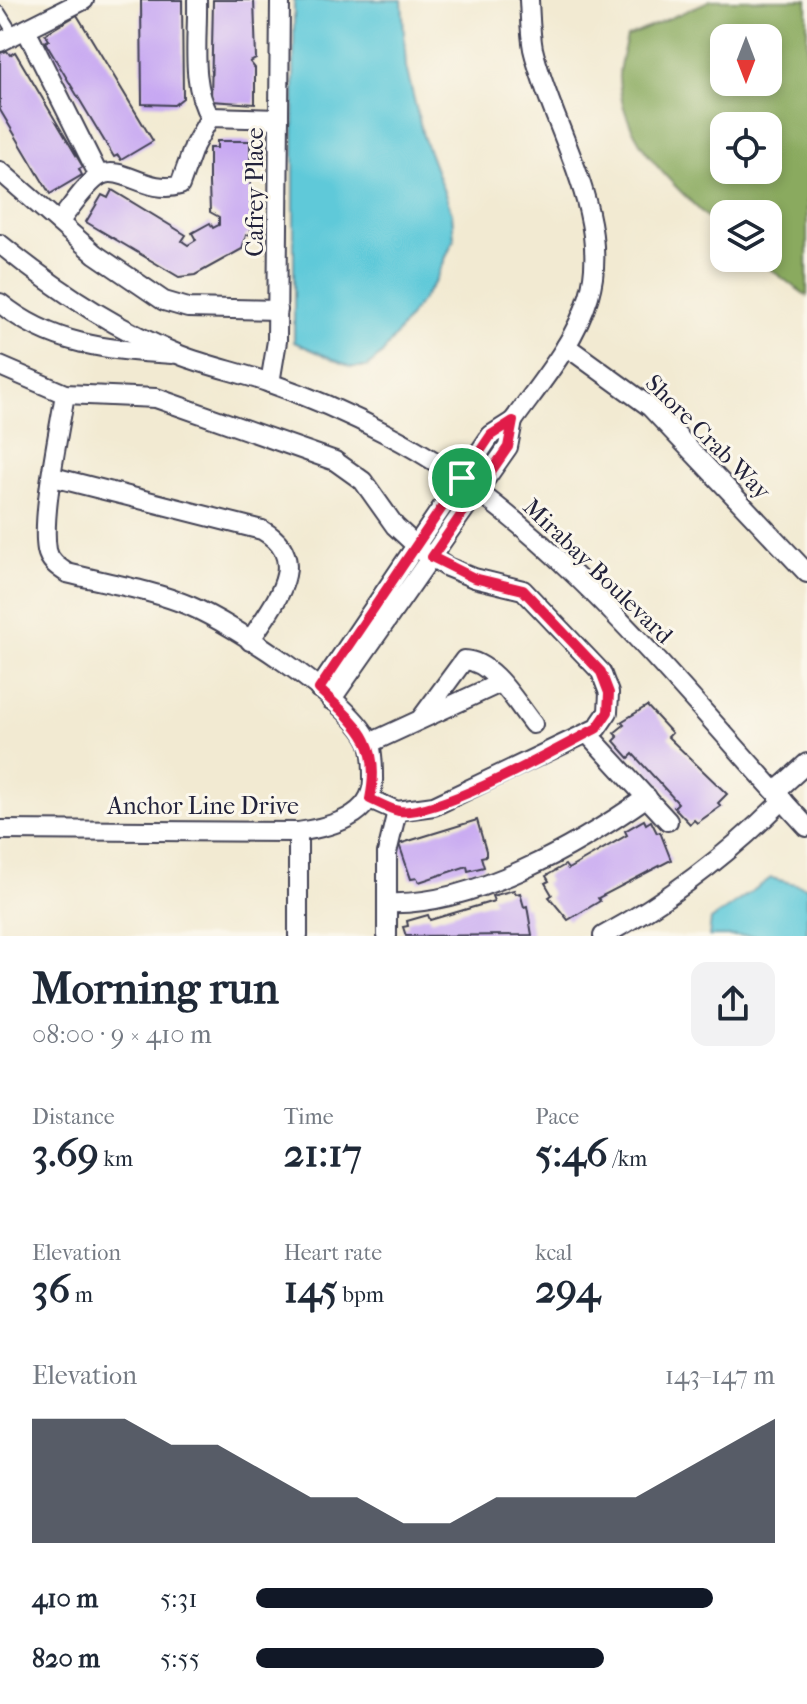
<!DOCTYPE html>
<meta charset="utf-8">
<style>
:root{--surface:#fff;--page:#f2f2f3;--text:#1f2937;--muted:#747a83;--accent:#111827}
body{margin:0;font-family:"IM FELL French Canon",serif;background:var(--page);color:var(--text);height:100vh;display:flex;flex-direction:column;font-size:30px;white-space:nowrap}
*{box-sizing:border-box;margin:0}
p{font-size:26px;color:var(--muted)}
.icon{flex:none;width:44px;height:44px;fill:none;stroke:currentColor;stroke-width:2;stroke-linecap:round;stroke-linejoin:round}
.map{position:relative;height:936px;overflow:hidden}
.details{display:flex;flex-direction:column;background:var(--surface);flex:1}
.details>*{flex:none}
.needle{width:52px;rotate:180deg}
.fabs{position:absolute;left:710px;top:24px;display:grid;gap:16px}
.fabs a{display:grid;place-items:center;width:72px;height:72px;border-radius:16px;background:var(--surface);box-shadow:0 4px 12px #0003;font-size:40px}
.pin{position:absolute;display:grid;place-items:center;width:68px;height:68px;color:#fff;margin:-34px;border:4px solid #fff;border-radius:50%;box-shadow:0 2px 8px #0007}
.round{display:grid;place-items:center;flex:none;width:84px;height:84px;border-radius:16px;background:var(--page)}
.overview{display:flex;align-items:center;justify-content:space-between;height:136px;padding:0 32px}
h1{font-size:44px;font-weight:700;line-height:60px}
.metrics{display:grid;grid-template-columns:repeat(3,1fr);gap:12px;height:136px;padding:8px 32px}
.metrics div{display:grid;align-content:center}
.metrics b{font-size:40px;font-weight:700}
.metrics small{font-size:22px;font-weight:400}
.metrics p{font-size:22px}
.chart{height:224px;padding:16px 32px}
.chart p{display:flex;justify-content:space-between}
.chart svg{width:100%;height:144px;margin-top:8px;fill:var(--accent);opacity:.7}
ul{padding:0 32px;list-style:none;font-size:26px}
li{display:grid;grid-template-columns:128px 96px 1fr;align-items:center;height:60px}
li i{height:20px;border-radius:10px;background:var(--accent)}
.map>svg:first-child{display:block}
.forest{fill:#8aaa5e;stroke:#56664c;stroke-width:2;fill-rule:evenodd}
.water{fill:#5ec9d9;stroke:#40768a;stroke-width:2}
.building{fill:#c7a8f2}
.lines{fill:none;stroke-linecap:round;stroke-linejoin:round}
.service-casing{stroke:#414052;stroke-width:13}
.minor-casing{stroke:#414052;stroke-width:22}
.service{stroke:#fff;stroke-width:9}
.minor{stroke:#fff;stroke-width:18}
.route-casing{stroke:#fff;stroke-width:16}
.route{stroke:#e11d48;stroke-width:10}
.labels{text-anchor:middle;stroke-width:6;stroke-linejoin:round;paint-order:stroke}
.street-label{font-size:24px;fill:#22223b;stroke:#fbf7ec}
</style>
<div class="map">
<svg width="807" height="936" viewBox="0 0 807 936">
<rect width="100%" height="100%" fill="#fbf7ec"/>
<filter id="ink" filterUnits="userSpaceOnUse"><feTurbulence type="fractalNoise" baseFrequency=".0125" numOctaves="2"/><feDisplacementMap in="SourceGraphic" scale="16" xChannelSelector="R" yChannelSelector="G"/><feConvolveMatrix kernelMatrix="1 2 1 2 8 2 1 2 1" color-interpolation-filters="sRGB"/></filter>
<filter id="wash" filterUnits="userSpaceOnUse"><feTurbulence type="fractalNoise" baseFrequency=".006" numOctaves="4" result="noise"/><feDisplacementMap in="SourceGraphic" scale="32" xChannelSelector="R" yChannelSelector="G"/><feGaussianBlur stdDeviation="1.8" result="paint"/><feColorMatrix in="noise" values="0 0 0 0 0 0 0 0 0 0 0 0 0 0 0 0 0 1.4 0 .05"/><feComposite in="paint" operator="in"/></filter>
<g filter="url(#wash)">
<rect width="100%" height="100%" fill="#f2ead2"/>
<path class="forest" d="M711,0h96v296l-52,-38h13v-44h-44v20c-44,-45 -102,-88 -105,-155 -1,-13 5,-29 8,-42zM724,38h44v44h-44zM724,126h44v44h-44z"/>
<g class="water">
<path d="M294,0h108l4,67 17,69 29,77 2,26 -19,43 -53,72 -15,13h-16l-57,-25z"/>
<path d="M771,878l36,9v49h-98l2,-16z"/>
</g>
<g id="blocks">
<g class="building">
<path d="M141,0h41l1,98 -9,7 -32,-1z"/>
<path d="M213,0h41l2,59 -6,3 5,6v36l-44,-3z"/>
<path d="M77,15l76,126 -32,19 -3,-5 -4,2 -69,-115 4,-2 -4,-6z"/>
<path d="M7,51l3,4 5,-3 68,115 -4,2 3,6 -32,19 -50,-84v-57z"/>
<path d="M217,141h33l1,93 -5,1 -4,14 -47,26 -16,2 -93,-55 16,-27 6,3 4,-8 74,45 -4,6 6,4 8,-5 -4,-7 18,-10 3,5 6,-3v-8l-9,-5 -1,-29v-35h8z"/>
<path d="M647,706l25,27 -4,4 59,57 -9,9 3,3 -24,17 -3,-3 -4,4 -16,-17 4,-4 -45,-49 -4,4 -15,-17 4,-4 -4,-4 10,-8 -3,-3z"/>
<path d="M477,820l9,31v5l-5,1 3,10 -16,4 -1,-5 -48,16 -2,-4 -6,1 -12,-35z"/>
<path d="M644,820l2,4 5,-3 6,12 3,-1 11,28 -73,38 2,3 -32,19 -19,-23 3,-2 -7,-12 4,-2 -3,-5 19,-11 3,4 59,-34 -2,-4z"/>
<path d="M514,890l2,4 4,-1 4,14 3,-1 5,29 -126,1 -3,-9 5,-1 -1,-5 21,-6 2,5 64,-19 -2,-5z"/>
</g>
</g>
</g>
<g filter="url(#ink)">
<use href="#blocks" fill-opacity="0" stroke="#414052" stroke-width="2"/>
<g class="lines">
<defs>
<path id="service" d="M0,12l15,24"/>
<g id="minor">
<path d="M197,0c1,38 -7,84 13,117"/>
<path d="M26,30l73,146"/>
<path d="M0,42l84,-42"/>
<path d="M0,171l95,83 69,47 24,7 90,2"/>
<path d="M59,222c11,-13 27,-39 42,-47 22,-10 47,20 79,10l14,-39 16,-29 69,2"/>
<path d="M0,244c54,44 115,85 180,111 28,11 58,17 87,27 41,14 84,33 122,53 161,83 296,260 418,392"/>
<path d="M0,303c51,42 109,47 172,51"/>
<path d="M566,346l84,61 157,166"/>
<path d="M0,366l65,28 91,4 179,63 28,20 32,45 27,25 25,16 27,11 49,12 78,82 8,21 -1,19 -11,16 -163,78 -37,5 -27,-12"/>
<path d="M270,383l7,-42 3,-341"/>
<path d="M513,421c28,-39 62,-78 76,-125 24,-80 -38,-170 -56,-247 -3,-16 -3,-33 -4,-49"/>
<path d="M53,477l209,53c52,30 10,75 -12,111"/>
<path d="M319,689l172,-254 22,-14 -5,26 -177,253"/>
<path d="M422,717l42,-57c29,1 52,43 69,64"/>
<path d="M587,733l81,88"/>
<path d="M370,743l130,-60"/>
<path d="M776,791l31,-28"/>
<path d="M0,830l298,2c31,-5 77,-15 75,-55 0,-11 0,-26 -4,-36 -19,-41 -136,-117 -179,-135 -38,-16 -83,-23 -123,-33 -9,-6 -18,-12 -20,-23 -6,-35 12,-118 18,-156"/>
<path d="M387,903c85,4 192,-58 260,-106"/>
<path d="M298,936v-104"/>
<path d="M387,936v-83l10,-42"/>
<path d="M603,936c68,-37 125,-81 180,-136"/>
</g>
</defs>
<use href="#service" class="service-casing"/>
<use href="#minor" class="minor-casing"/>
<use href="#service" class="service"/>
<use href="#minor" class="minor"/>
</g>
</g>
<g class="lines" filter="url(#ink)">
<defs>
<path id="route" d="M513,421l-5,26 -76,110 42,21 49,12 78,82 8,21 -1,19 -11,16c-38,20 -160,89 -198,83 -10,-2 -20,-8 -29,-12 12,-58 -13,-74 -51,-110l172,-254z"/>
</defs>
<use href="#route" class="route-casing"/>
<use href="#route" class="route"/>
</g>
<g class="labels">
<g class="street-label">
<text transform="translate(255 192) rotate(-90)" y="8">Cafrey Place</text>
<text transform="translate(708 437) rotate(45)" y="8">Shore Crab Way</text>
<text transform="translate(598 571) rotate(44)" y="8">Mirabay Boulevard</text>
<text x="203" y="814">Anchor Line Drive</text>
</g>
</g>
</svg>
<div class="fabs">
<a><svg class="needle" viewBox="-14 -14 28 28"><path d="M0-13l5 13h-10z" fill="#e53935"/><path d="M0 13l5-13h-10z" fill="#747a83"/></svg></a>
<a><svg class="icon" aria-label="locate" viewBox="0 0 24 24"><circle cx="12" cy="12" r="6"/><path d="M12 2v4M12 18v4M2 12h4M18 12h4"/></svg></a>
<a><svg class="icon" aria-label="layers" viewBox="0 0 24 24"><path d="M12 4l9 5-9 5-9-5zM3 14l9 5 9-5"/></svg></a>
</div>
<div class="pin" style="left:462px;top:478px;background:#1e9e55"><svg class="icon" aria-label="arrive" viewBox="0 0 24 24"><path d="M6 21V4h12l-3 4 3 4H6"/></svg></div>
</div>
<section class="details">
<div class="overview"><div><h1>Morning run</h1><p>08:00 · 9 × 410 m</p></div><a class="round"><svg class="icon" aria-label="share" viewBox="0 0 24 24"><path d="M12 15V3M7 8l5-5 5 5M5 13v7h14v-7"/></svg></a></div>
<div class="metrics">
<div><p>Distance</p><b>3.69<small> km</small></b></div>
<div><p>Time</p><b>21:17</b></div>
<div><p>Pace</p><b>5:46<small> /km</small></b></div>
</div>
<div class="metrics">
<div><p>Elevation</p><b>36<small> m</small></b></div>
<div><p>Heart rate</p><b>145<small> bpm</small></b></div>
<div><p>kcal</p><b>294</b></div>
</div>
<div class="chart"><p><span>Elevation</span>143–147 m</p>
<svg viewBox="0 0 160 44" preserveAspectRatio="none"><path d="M0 44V6L10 6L20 6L30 14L40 14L50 22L60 30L70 30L80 38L90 38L100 30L110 30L120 30L130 30L140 22L150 14L160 6V44z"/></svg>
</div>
<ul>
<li><b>410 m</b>5:31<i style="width:88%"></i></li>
<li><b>820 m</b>5:55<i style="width:67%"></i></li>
</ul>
</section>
